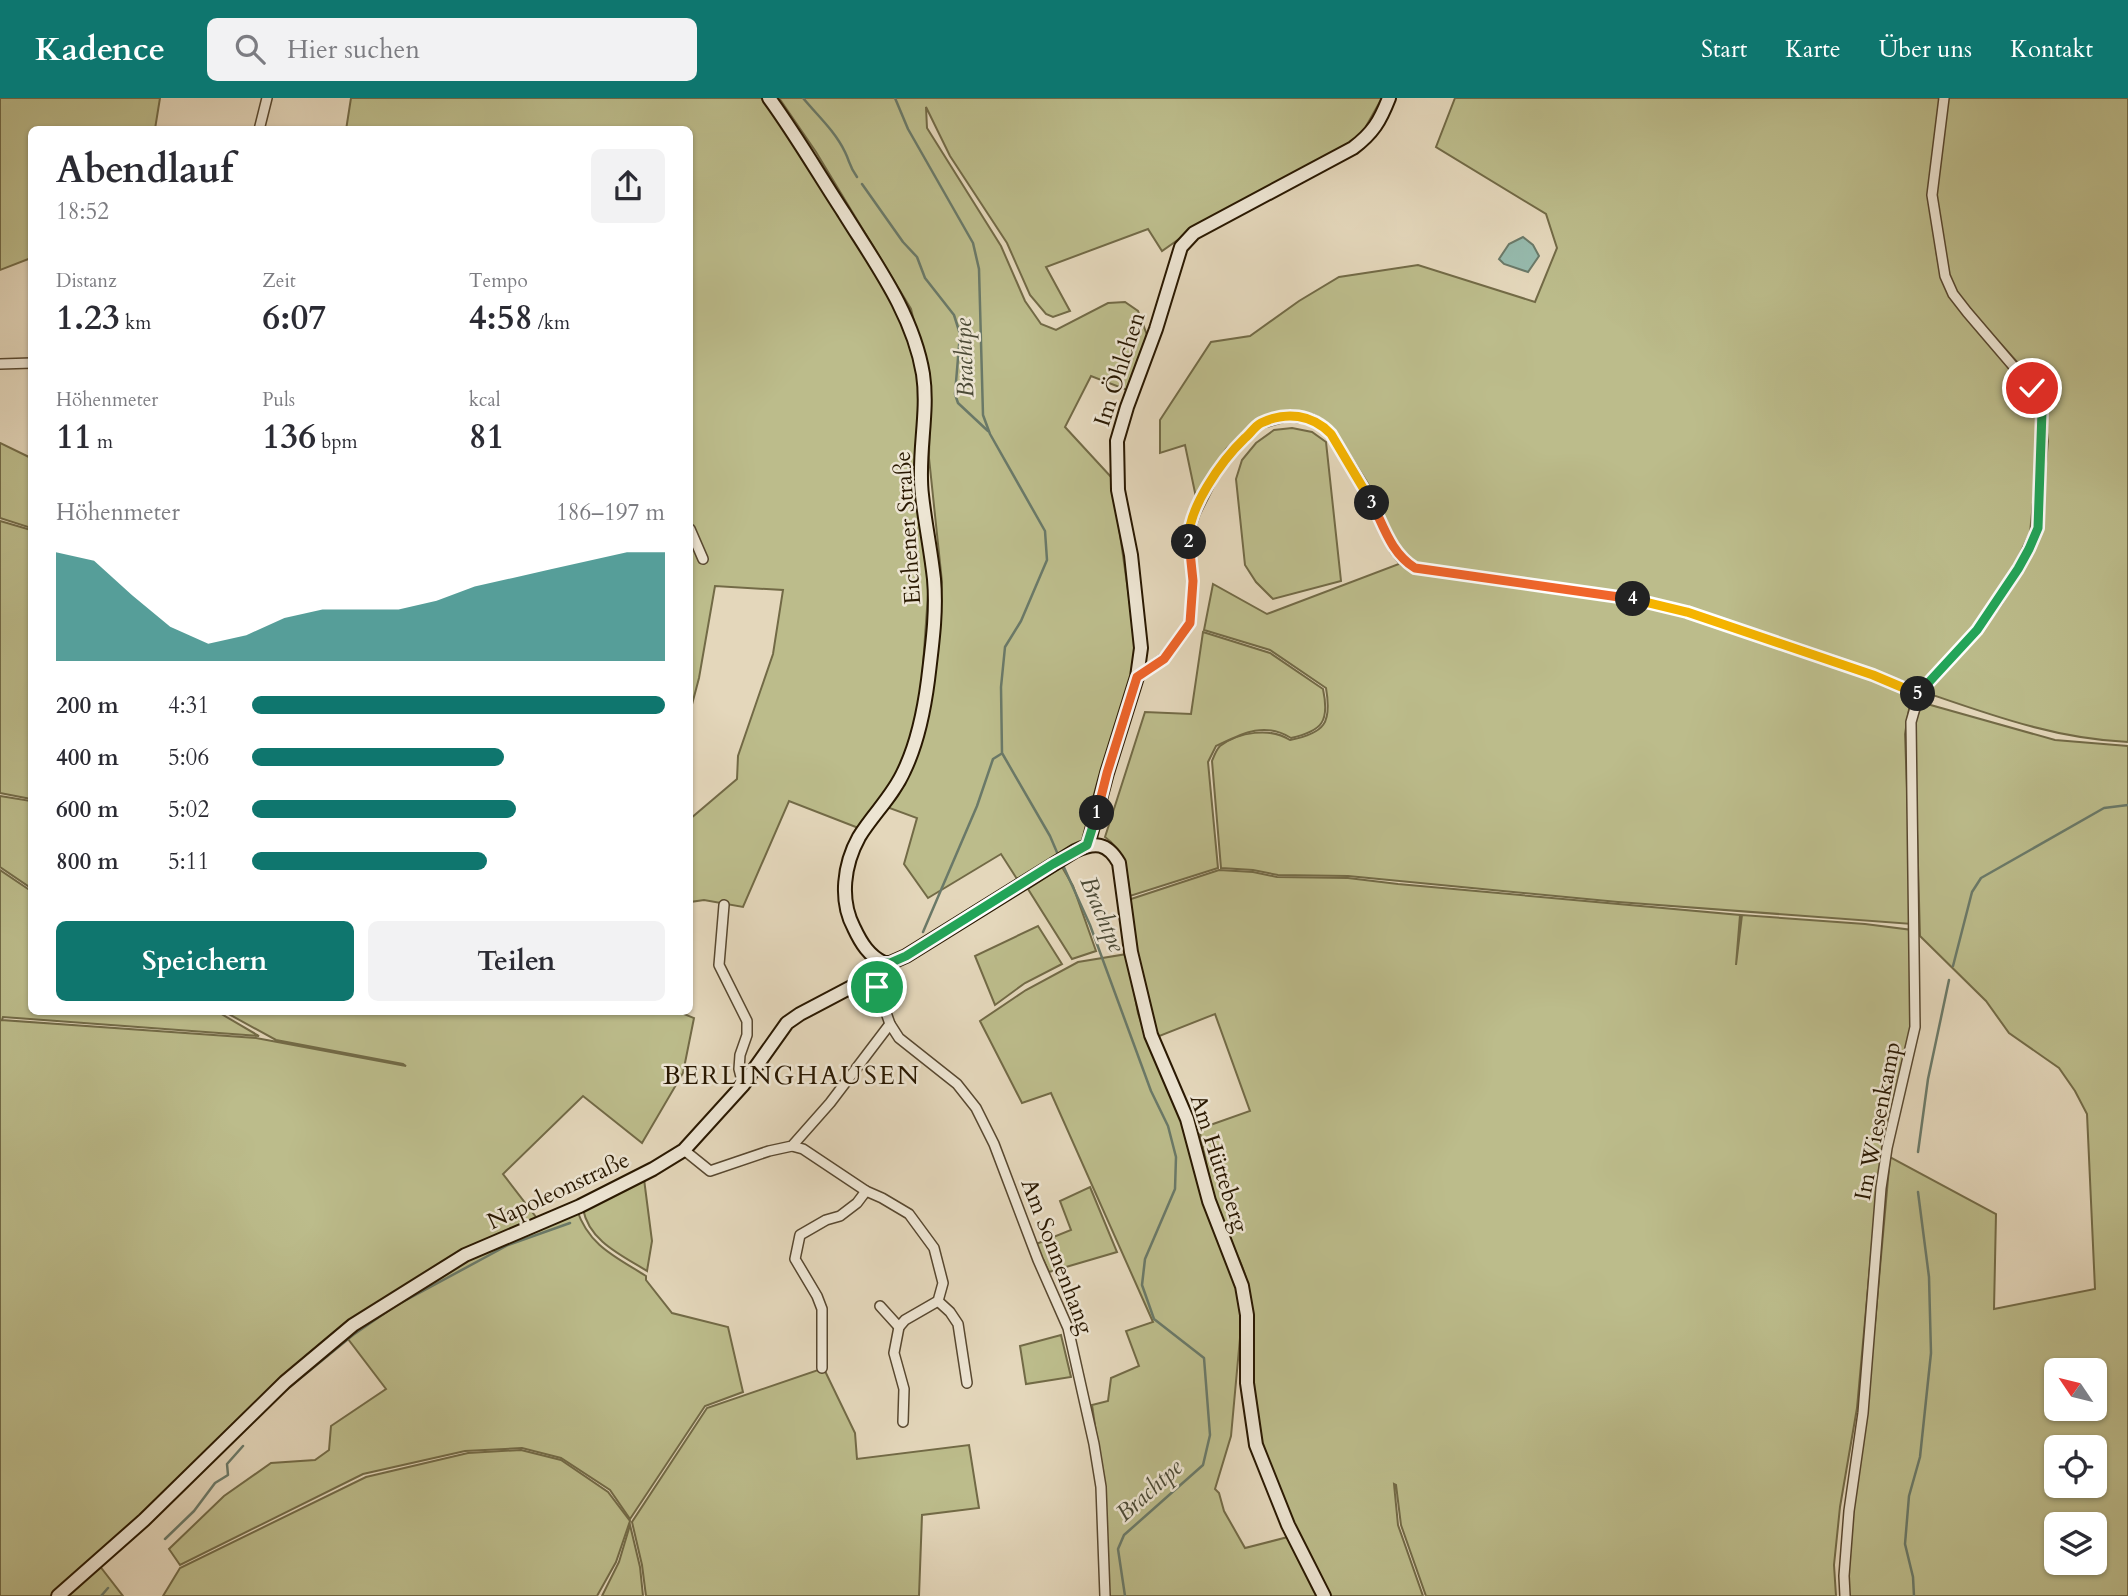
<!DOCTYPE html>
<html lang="de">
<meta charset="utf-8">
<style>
:root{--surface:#fff;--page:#f2f2f3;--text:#2b2b33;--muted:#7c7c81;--accent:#0f766e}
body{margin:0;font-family:Cardo,serif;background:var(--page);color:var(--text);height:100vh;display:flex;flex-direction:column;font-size:26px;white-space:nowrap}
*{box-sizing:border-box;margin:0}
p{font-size:23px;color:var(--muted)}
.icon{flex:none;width:38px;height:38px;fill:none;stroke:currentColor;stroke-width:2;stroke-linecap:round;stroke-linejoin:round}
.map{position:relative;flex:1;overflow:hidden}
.sheet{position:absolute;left:28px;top:28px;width:665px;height:889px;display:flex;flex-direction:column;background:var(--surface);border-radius:10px;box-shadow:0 2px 5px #0004}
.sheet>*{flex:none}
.needle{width:46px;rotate:305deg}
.buttons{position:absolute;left:2044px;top:1260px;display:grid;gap:14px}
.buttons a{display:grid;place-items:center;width:63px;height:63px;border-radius:10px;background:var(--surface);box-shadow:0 2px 5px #0004;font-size:35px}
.pin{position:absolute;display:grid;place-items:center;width:60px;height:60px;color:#fff;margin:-30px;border:4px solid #fff;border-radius:50%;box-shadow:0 2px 7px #0007}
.km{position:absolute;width:35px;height:35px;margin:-18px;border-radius:50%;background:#222;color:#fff;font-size:19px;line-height:35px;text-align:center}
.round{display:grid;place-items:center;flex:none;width:74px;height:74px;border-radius:10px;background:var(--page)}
.headline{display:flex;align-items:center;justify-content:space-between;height:119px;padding:0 28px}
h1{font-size:38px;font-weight:600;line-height:52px}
.metrics{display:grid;grid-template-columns:repeat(3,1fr);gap:10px;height:119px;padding:7px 28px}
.metrics div{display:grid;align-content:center}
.metrics b{font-size:35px;font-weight:600}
.metrics small{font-size:19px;font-weight:400}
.metrics p{font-size:19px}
.chart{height:196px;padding:14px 28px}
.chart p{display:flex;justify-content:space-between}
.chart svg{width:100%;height:126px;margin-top:7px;fill:var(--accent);opacity:.7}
.primary-button{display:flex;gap:14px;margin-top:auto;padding:14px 28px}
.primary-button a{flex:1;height:80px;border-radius:10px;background:var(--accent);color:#fff;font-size:28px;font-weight:600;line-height:80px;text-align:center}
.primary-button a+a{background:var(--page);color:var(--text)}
ul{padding:0 28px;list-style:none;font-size:23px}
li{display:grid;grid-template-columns:112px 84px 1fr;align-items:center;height:52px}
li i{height:18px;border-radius:9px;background:var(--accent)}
header{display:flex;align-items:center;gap:42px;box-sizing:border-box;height:98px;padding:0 35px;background:var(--accent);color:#fff}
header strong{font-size:33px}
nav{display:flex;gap:38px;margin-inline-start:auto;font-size:24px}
.search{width:490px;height:63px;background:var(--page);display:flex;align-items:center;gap:18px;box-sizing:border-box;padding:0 24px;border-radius:10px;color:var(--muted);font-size:26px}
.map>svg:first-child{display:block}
.green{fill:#bcbc8b;stroke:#726a46;stroke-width:2;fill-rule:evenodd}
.water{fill:#96baad;stroke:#6a7968;stroke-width:2}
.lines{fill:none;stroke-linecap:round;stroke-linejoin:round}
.stream{stroke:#6a7968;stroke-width:2.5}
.street-casing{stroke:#584830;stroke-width:12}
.secondary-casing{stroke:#291801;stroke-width:16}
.street{stroke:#ede5d3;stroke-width:9}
.secondary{stroke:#ede5d3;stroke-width:12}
.split-1-casing{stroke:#fff;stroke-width:14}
.split-2-casing{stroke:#fff;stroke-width:14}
.split-3-casing{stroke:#fff;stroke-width:14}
.split-4-casing{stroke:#fff;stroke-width:14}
.split-5-casing{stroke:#fff;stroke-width:14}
.split-6-casing{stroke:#fff;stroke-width:14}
.split-1{stroke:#22a559;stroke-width:9}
.split-2{stroke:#f0652b;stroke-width:9}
.split-3{stroke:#f5b400;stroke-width:9}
.split-4{stroke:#f0652b;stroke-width:9}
.split-5{stroke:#f5b400;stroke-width:9}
.split-6{stroke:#22a559;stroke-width:9}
.labels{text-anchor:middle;stroke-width:5;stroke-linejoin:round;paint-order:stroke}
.street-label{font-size:23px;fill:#291801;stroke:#ede5d3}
.water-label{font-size:24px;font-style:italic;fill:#4a4935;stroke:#ede5d3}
.quarter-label{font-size:26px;letter-spacing:2px;fill:#291801;stroke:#ede5d3}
</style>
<header>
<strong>Kadence</strong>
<div class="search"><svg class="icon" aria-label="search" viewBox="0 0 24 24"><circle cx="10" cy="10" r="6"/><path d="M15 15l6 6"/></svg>Hier suchen</div>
<nav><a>Start</a><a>Karte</a><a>Über uns</a><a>Kontakt</a></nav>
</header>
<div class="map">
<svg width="2128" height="1498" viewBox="0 0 2128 1498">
<rect width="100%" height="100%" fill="#e4d7bb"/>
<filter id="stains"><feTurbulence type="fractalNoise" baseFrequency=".00286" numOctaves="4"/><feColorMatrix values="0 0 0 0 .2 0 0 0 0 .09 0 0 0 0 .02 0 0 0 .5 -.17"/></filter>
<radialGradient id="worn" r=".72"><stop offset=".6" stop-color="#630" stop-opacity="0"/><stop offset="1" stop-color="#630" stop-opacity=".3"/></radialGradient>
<g class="green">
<path d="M0,0h160l-5,31 -123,1 -1,128 -31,12z"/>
<path d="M351,0h416l132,214 22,66 8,202 -10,142 -19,56 -39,51 -72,-28 -46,106 -39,-7 -14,2v-83l47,-40 1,-23 35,-102 10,-64 -68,-4 -16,92 -9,34v-582h-344z"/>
<path d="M779,0h603l-22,39 -161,88 -37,26 -14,-22 -102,38 24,44 -17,6 -7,-3 -16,-19 -23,-52 -57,-87 -24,-49 1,21 74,118 24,55 16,23 15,6 52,-27 17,-1 13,9 9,24 -20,55 -36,-14 -26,51 47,51 24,169 -4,30 -49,165 -66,37 -16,-25 -73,44 -24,-34 13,-46 -33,-12 45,-95 9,-60 4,-69 -13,-124 1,-48 -3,-34 -16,-67 -95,-157z"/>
<path d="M1455,0h487l-11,96 6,62 5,22 87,111 8,19 2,33 -9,92 -18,38 -40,58 -52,58 -232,-77 -272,-45 -11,-7 -8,-9 -72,-126 -9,-7 -26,-6 -32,10 -61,82 -12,-57 -25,8v-33l51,-78 39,-6 49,-35 40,-24 79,-12 117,37 22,-54 -11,-34 -110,-67z"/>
<path d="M1948,0h180v644c-72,-3 -137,-27 -204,-50l56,-58 42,-62 18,-42 8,-89 -4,-34 -8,-24 -82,-91 -10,-34 -10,-64z"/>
<path d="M1292,330l20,4 14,10 15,139 -68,18 -17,-17 -11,-17 -9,-86 6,-19 14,-17 18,-13z"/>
<path d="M0,345l31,15v70l-31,-10z"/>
<path d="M0,423l31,9v269l-31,-6z"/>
<path d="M1404,464l235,39 48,12 186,63 38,21 -6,37 7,190 -294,-22 -270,-26 -70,-1 -25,-5 -32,-2 -9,-107c2,-5 4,-11 8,-15 19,-14 50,-19 70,-6 35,-7 42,-17 36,-52l-56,-38 -66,-20 9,-46 54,30z"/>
<path d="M1203,534l67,21 53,36c7,33 -1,42 -32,49 -27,-17 -50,-4 -75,8l-8,16 10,106 -88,28c-2,-22 -6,-46 -25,-59l40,-125 46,2z"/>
<path d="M1927,606l128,36 73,6v850h-280l-1,-20 5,-64 23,-189 15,-166 106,57 -2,95 101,-20 -8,-175 -12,-23 -16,-23 -50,-35 -23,-32 -66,-65 -6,-213 7,-16zM2056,1272h39v39h-39zM2056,1349h39v39h-39zM2056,1426h39v39h-39z"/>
<path d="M0,698l31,5v87l-31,-21z"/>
<path d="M1062,769l11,19 23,65 -24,8 -44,-70z"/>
<path d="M0,772l31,21 1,121h186l41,24 -256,-19 -1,3 254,18 150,28 -3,-2 -127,-24 -51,-28h454l15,6 -11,55 -41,70 -59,-47 -80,78 36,47 -189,102 -241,225 -57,48h-52z"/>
<path d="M1219,772l34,2 24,5 71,1 50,6 342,31 -4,50 6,-50 123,9 47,6v96l-30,123 -5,41 -20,218 -17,99 -6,58 2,31h-410l-25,-71 -5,-40 -2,-1 4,41 25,71h-93c-35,-69 -73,-141 -82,-219 -3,-32 5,-64 -1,-95 -5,-24 -23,-50 -30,-75 -8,-25 -12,-52 -18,-78l51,-18 -35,-97 -58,23 -20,-83 -9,-54z"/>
<path d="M1038,828l24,38 -37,19 -30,22 -20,-49z"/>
<path d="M1127,856l11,59 11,34 22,47 20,54 19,74 23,53 7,25 1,27 -10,109 -16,53 4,4 5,18 21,37 43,-11 32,59h-212l-4,-109 -12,-82 16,-4 3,-23 28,-12 -13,-35 27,-9 -102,-229 -29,10 -42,-82 46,-31 52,-28z"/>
<path d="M644,1081l8,62 -5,30c-26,-16 -58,-30 -64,-62z"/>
<path d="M1090,1089l27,65 -68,20 -13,-28 35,-14 -11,-29z"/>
<path d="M577,1112c12,36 39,47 69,66v4l26,33 56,14 15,65 -38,14 -75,113 -20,-29 -49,-32 -39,-10 -57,3 -102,23 -183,91 -11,-16 55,-53 47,-33 44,-3 14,-10 2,-24 55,-37 -41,-54 121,-78z"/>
<path d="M1061,1237l10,42 -45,7 -6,-38z"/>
<path d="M821,1271l4,2 30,62 2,26 112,-14 10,63 -57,7 -3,81h-273l-4,-31 -10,-43 75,-114z"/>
<path d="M521,1352l40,10 47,32 22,29 -14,41 -19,34h-434l17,-28 186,-91 102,-24z"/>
<path d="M630,1427l10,42 3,29h-41l17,-34z"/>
<path d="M99,1467l24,31h-60z"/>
</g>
<path class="water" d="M1523,139l10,8 6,11 -11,16 -24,-8 -5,-5 10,-15z"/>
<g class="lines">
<g class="stream">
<path d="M803,0c14,17 32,33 42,54 5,10 4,14 12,25"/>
<path d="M895,0l13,31 65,114 6,26 4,146 7,19 55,97 2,29 -26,61 -16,26 -4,40 1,66 48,83 9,21"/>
<path d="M862,86l41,58 14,15 8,21 29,37 6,19 -5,60 3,9 30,28"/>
<path d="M1062,765l28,62 61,166 17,35 8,31 -1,32 -30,70 -3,26 12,34 50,39 6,77 -7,30 -79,70 -6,14 7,47"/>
<path d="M923,834l54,-126 16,-47 8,-5"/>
<path d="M1953,868l19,-74 9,-14 123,-70 24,-3"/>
<path d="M1918,1054l10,-73 21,-99"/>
<path d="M286,1292l67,-55 42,-29 113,-61 62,-22"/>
<path d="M165,1441l29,-28 21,-28 13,-8 -1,-11 16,-18"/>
<path d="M101,1498l7,-8"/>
<path d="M1914,1498l-1,-19 -8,-33 4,-48 11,-39 11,-104 -2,-76 -11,-85"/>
</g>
<defs>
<g id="street">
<path d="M259,32l8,-32"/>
<path d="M0,266l32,-1"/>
<path d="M690,431l13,30"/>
<path d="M1137,579l27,-19 26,-35 3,-42 -5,-47 7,-21 18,-36 18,-26 28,-27 28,-8 24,3 11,6 9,9 33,53 31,63 8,10 12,8 224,32 48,12 186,63 46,19"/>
<path d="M724,807l-5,60 28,56v14l-7,20 -1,14 4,16"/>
<path d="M871,876l6,13 13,37 9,14 58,46 19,24 18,36 44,116 30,68 26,116 7,43 4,109"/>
<path d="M792,1048l11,3 63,42 16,7 27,16 25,34 9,35 -5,18 -33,19 -6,7 -5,26 10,36 -1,33"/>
<path d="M684,1052l26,21 59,-20 23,-5 38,-43 60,-79"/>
<path d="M938,1203l12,11 8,12 9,59"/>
<path d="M880,1208l19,21"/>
<path d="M822,1270v-59l-5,-13 -22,-37 5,-24 26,-15 14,-4 17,-13 9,-12"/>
<path d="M1845,1498l-1,-20 5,-65 14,-98 18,-225 6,-40 28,-121 -4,-305 8,-28 58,-64 20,-28 21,-33 20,-41 4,-117 -10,-23 -65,-76 -14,-18 -8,-18 -13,-81 12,-97"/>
</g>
<g id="secondary">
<path d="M769,0c27,37 50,77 75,115 31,50 69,101 79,161 6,40 -6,81 -1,121 3,28 9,56 12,84 3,34 -2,67 -6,101 -4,31 -10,62 -24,91 -11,25 -31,43 -45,66 -15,27 -20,63 -5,91 7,15 15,28 30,35"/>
<path d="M1088,747l19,-72 30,-96 4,-29 -10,-93 -13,-65 -1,-49 10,-34 29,-78 25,-82 13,-14 159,-85c20,-15 27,-27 36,-50"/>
<path d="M58,1498l86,-76 141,-138 68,-57 112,-70 115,-49 73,-37 31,-19 59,-65 44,-62 13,-9 57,-30 27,-21h6l16,-7 169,-105c20,-9 32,-9 44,12l12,89 20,83 36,84 22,82 33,85 5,29v68l9,62 32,80 36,71"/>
</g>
</defs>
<use href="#street" class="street-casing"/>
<use href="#secondary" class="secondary-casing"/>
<use href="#street" class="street"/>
<use href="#secondary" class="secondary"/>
</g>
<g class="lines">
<defs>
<path id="split-1" d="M877,889l-6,-13 13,-11h6l16,-7 147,-92 34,-19 10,-32"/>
<path id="split-2" d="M1097,715l10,-40 30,-96 27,-18 26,-36 3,-42 -4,-39"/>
<path id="split-3" d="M1189,444c-3,-32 33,-82 56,-104 5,-4 10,-12 16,-15 25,-12 51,-9 70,11l41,69"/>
<path id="split-4" d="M1372,405c12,24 19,50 43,65l218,31"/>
<path id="split-5" d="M1633,501l54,13 186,63 45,19"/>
<path id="split-6" d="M1918,596l59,-64 41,-61 11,-20 9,-21 4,-117 -4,-13 -6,-10"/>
</defs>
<use href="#split-1" class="split-1-casing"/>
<use href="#split-2" class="split-2-casing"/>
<use href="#split-3" class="split-3-casing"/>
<use href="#split-4" class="split-4-casing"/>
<use href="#split-5" class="split-5-casing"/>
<use href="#split-6" class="split-6-casing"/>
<use href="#split-1" class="split-1"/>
<use href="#split-2" class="split-2"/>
<use href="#split-3" class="split-3"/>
<use href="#split-4" class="split-4"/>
<use href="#split-5" class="split-5"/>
<use href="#split-6" class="split-6"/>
</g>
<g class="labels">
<g class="street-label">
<text transform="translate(1119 271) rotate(-72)" y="8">Im Öhlchen</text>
<text transform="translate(907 430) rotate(-94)" y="8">Eichener Straße</text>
<text transform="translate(1877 1023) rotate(-79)" y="8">Im Wiesenkamp</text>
<text transform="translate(1220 1065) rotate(72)" y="8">Am Hütteberg</text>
<text transform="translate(558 1092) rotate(-25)" y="8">Napoleonstraße</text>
<text transform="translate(1058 1158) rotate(69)" y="8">Am Sonnenhang</text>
</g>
<g class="water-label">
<text transform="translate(964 260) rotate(-92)" y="8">Brachtpe</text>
<text transform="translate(1103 816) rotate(67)" y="8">Brachtpe</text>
<text transform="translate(1149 1392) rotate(-42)" y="8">Brachtpe</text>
</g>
<g class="quarter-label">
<text x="792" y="986">BERLINGHAUSEN</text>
</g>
</g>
<rect width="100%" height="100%" filter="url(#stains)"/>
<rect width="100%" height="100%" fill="url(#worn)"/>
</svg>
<div class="buttons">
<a><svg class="needle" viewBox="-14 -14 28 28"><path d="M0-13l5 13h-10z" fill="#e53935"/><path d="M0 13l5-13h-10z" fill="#7c7c81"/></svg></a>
<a><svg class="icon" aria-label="locate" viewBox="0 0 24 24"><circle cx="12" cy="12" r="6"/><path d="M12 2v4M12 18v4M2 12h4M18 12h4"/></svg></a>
<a><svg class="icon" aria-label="layers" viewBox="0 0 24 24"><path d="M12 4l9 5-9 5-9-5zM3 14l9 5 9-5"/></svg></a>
</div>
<div class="pin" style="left:877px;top:889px;background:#1e9e55"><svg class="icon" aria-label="arrive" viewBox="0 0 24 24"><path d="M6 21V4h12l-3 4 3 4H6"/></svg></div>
<div class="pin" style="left:2032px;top:290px;background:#d93025"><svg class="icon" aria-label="check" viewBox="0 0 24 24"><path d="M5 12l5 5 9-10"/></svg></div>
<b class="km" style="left:1097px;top:715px">1</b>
<b class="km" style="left:1189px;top:444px">2</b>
<b class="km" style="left:1372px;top:405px">3</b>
<b class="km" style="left:1633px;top:501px">4</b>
<b class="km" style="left:1918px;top:596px">5</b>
<section class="sheet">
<div class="headline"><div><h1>Abendlauf</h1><p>18:52</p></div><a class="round"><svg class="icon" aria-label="share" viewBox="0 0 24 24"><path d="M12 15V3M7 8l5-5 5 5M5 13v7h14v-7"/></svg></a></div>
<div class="metrics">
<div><p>Distanz</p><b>1.23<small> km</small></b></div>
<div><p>Zeit</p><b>6:07</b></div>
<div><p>Tempo</p><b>4:58<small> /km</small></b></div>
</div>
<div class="metrics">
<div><p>Höhenmeter</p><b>11<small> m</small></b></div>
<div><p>Puls</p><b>136<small> bpm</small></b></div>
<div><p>kcal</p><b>81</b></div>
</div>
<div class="chart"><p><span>Höhenmeter</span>186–197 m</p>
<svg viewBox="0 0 160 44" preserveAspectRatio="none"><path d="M0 44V6L10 9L20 21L30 32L40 38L50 35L60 29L70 26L80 26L90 26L100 23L110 18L120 15L130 12L140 9L150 6L160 6V44z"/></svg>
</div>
<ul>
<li><b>200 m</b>4:31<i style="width:100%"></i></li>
<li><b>400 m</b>5:06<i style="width:61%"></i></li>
<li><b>600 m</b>5:02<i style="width:64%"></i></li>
<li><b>800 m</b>5:11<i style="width:57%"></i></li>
</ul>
<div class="primary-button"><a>Speichern</a><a>Teilen</a></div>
</section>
</div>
